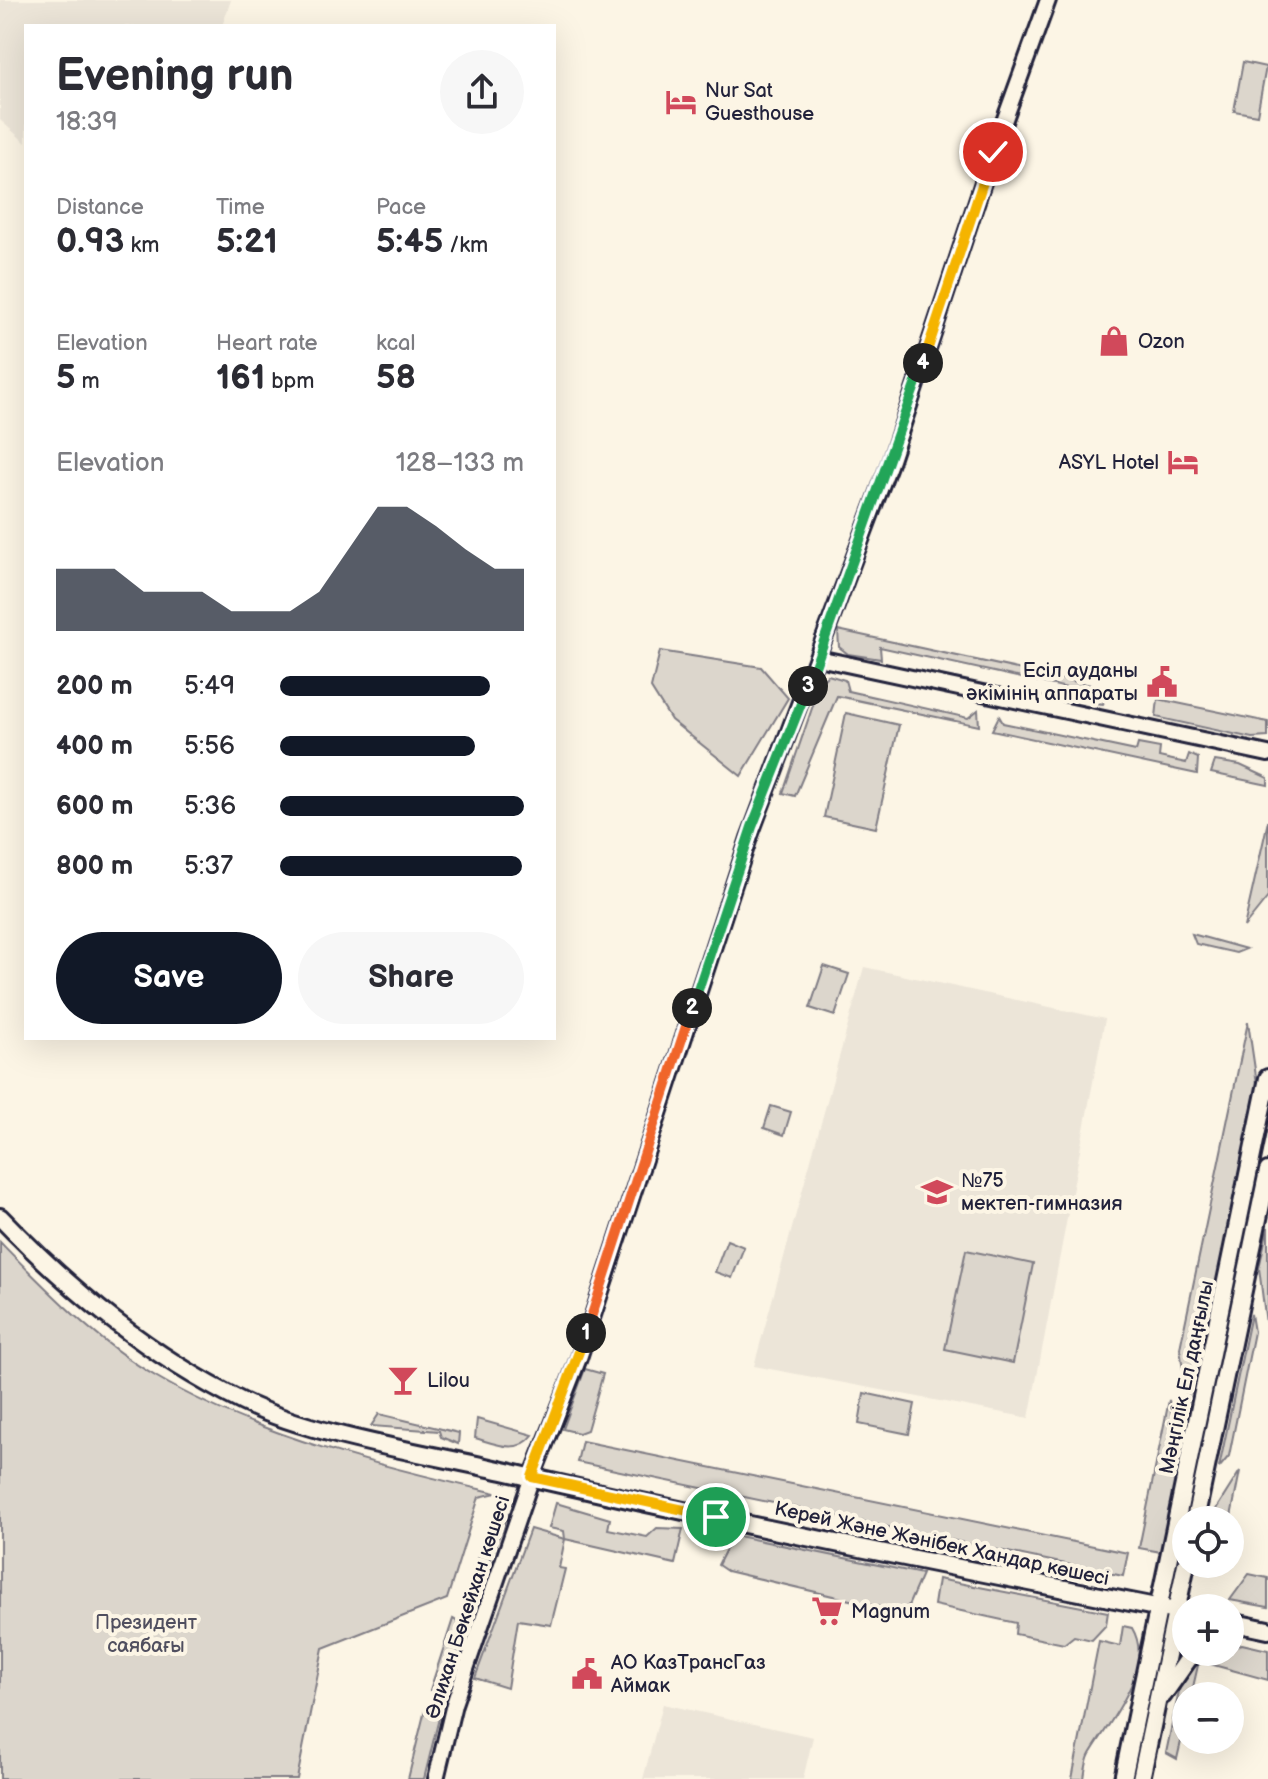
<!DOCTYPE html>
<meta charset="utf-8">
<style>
:root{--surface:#fff;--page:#f7f7f7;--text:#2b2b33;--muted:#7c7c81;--accent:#111827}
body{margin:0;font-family:"Balsamiq Sans",sans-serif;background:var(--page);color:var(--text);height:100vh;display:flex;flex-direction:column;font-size:30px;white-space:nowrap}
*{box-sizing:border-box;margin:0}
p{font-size:26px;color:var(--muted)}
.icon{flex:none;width:44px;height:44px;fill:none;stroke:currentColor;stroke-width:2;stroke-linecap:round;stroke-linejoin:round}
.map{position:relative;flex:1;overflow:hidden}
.sheet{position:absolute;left:24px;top:24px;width:532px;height:1016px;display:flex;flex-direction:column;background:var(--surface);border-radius:0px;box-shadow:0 8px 32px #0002}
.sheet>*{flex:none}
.tools{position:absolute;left:1172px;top:1506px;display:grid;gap:16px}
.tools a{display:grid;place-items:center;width:72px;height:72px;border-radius:50%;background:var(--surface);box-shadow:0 8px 32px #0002;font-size:40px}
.pin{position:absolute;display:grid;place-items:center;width:68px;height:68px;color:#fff;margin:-34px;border:4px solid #fff;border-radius:50%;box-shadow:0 2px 8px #0007}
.km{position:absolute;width:40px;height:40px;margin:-20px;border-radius:50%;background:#222;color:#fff;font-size:22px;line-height:40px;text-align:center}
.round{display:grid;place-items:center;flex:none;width:84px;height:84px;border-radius:42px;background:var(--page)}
.overview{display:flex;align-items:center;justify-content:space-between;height:136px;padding:0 32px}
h1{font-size:44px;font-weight:700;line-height:60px}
.stats{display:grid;grid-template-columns:repeat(3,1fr);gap:12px;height:136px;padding:8px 32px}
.stats div{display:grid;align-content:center}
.stats b{font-size:34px;font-weight:700}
.stats small{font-size:22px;font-weight:400}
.stats p{font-size:22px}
.chart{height:224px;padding:16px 32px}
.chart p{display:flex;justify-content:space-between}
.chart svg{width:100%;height:144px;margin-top:8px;fill:var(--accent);opacity:.7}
.primary-button{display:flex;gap:16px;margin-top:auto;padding:16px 32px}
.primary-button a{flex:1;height:92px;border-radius:48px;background:var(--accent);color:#fff;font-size:32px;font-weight:700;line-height:92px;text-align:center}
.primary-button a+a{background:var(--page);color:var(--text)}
ul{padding:0 32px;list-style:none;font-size:26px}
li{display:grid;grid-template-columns:128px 96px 1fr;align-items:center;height:60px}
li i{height:20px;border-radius:10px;background:var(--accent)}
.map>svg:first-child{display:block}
.built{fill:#ece5d8}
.green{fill:#dcd6cc;stroke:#7f7c84;stroke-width:2}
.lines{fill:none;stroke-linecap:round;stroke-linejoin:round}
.tertiary-casing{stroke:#22223b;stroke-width:20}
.secondary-casing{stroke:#22223b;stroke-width:22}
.tertiary{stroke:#fcf5e5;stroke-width:14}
.secondary{stroke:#fcf5e5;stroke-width:16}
.split-1-casing{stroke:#fff;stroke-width:16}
.split-2-casing{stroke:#fff;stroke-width:16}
.split-3-casing{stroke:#fff;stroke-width:16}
.split-4-casing{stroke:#fff;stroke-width:16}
.split-5-casing{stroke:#fff;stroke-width:16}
.split-1{stroke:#f5b400;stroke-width:10}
.split-2{stroke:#f0652b;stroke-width:10}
.split-3{stroke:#22a559;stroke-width:10}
.split-4{stroke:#22a559;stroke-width:10}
.split-5{stroke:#f5b400;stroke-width:10}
.labels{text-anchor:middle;stroke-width:8;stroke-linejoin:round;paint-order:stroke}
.poi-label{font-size:20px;fill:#22223b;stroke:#fcf5e5;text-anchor:start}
.street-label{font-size:20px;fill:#22223b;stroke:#fcf5e5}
.park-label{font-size:20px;fill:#504f5f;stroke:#fcf5e5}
</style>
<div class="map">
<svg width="1268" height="1779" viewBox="0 0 1268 1779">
<rect width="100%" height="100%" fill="#fcf5e5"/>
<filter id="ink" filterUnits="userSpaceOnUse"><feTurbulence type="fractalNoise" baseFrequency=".0125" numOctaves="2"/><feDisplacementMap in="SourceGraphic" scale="16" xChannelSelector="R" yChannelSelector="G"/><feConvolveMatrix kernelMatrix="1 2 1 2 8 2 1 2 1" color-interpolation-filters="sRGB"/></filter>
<g filter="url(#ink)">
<g class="built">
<path d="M0,0h231l-9,26h-196v117l-26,-23z"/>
<path d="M864,967l241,52 -76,399 -275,-52z"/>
<path d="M663,1704l150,33 -10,42h-160z"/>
</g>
<g class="green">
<path d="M1243,62l23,5 -9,48 -23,-4z"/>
<path d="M838,630l271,59 -6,15 -8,-1 -5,-10 -210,-46 1,12 -33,-5 -9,-7z"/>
<path d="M660,651l101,16 27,31 -47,78 -70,-56 -20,-32z"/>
<path d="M828,675l17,5 3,11 120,27 10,-8 1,16 -142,-30 -42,100 -12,-3 38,-111z"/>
<path d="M1158,699l110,23v15l-16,1 -96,-21z"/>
<path d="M846,713l53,12 -23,103 -52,-11z"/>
<path d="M999,716l4,7 133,28 2,-7 22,4 -1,9 27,6 3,-9 9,4 -1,16 -205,-44z"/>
<path d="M1215,761l25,4 28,13v7l-57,-12z"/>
<path d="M1268,821v76l-24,30z"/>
<path d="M1192,934l54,15 -10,4 -40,-9z"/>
<path d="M824,966l25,8 -14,42 -25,-8z"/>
<path d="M1248,1022l10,68 -69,325 -9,-67z"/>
<path d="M771,1106l20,6 -7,23 -20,-7z"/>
<path d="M1268,1227v112l-9,-71z"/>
<path d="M727,1240l17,7 -12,31 -17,-6z"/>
<path d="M0,1242c48,49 97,100 157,135 100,59 227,90 339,116l-17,4 -32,102 -124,49 -26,131h-297z"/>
<path d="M966,1250l67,14 -20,99 -68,-14z"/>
<path d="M1251,1314l3,18 -25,124 -10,12z"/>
<path d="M585,1369l18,5 -16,56 -8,3 -16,-4z"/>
<path d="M864,1393l51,11 -6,30 -50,-10z"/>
<path d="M1169,1400l11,61 -19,91 -22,-4z"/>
<path d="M379,1414l80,19 -1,11 -17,-7 -2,-6 -68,-5z"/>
<path d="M477,1419l56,16c-15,20 -37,9 -58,3z"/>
<path d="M582,1441l546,112 -5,23 -546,-114z"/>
<path d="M1240,1471l-10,51 -20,-2 1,-3z"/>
<path d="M556,1503l54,16 -2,10 39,8 10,-9 26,1 -8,35 -110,-25 -6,29 6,1 -14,56 -33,-5 -11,68 -32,-10 55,-149 35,10 -1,-8 -15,-3z"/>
<path d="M498,1511l10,3 -24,59 -11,-5z"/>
<path d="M733,1535l189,39 -17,39 -178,-42 -9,-6z"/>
<path d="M1249,1574l19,4v29l-38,-7z"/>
<path d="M938,1579l170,33 -2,13 -14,15 -18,-4 -10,8 -49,-10 1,-11 -82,-18z"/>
<path d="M453,1619l13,7 -22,68 -14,-4z"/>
<path d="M1123,1626l9,2c24,40 -23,94 -42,126 -4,7 -5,17 -6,25h-12l27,-138 21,5z"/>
<path d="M1242,1644l26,6v30l-69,-19 -8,35h-5v24l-9,39 -11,-6 17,-81c19,-14 40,-20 59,-28z"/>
<path d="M425,1710l12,3 2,5 -15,61h-16z"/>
</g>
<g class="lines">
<defs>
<g id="tertiary">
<path d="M818,658l450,96"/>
<path d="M436,1779l18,-75 78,-227 47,-119 170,-520 142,-378 102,-308 55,-152"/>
</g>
<g id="secondary">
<path d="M0,1217c72,75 150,139 243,185 70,34 183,51 260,69 226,52 455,97 683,142"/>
<path d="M1195,1520l73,-349"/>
<path d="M1230,1622l38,8"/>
<path d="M1163,1695l26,-37 11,-6"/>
<path d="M1123,1779l145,-701"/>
<path d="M1141,1779l45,-215"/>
</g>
</defs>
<use href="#tertiary" class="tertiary-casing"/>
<use href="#secondary" class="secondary-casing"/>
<use href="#tertiary" class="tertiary"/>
<use href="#secondary" class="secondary"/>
</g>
</g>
<g class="lines" filter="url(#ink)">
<defs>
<path id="split-1" d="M586,1333l-54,144 184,40"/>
<path id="split-2" d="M586,1333l106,-325"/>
<path id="split-3" d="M692,1008l60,-181 56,-141"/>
<path id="split-4" d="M808,686l115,-323"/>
<path id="split-5" d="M923,363l70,-211"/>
</defs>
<use href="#split-1" class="split-1-casing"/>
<use href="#split-2" class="split-2-casing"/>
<use href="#split-3" class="split-3-casing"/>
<use href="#split-4" class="split-4-casing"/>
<use href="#split-5" class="split-5-casing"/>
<use href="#split-1" class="split-1"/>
<use href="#split-2" class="split-2"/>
<use href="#split-3" class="split-3"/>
<use href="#split-4" class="split-4"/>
<use href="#split-5" class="split-5"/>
</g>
<defs>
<symbol id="hotel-bare" viewBox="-9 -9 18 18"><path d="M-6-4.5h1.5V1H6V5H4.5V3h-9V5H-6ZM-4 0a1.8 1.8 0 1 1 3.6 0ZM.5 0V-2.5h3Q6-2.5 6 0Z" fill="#d1495b" stroke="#fcf5e5" stroke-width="2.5" paint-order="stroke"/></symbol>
<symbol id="shop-bare" viewBox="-9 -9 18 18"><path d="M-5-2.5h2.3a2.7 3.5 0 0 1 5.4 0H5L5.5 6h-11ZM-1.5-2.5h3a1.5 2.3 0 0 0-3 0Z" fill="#d1495b" stroke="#fcf5e5" stroke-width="2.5" paint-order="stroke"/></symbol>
<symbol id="civic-bare" viewBox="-9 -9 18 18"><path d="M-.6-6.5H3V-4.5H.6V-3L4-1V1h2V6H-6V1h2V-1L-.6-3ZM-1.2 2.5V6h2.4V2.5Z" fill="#d1495b" stroke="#fcf5e5" stroke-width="2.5" paint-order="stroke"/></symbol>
<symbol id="school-bare" viewBox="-9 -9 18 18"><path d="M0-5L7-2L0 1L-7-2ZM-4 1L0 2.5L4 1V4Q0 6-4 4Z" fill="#d1495b" stroke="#fcf5e5" stroke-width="2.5" paint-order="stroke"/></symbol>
<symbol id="bar-bare" viewBox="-9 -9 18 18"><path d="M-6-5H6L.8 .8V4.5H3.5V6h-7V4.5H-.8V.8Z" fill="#d1495b" stroke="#fcf5e5" stroke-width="2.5" paint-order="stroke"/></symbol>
<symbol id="supermarket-bare" viewBox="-9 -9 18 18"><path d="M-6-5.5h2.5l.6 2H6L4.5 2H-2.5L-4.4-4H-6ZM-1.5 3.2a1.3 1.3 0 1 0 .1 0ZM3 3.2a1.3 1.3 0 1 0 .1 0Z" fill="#d1495b" stroke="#fcf5e5" stroke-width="2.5" paint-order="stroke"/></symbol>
</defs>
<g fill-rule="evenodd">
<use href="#hotel-bare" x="659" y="80" width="44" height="44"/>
<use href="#shop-bare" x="1092" y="319" width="44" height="44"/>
<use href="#hotel-bare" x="1161" y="440" width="44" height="44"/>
<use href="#civic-bare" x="1140" y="660" width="44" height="44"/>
<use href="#school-bare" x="915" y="1170" width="44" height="44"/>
<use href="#bar-bare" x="381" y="1358" width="44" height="44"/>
<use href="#supermarket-bare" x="805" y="1589" width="44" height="44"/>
<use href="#civic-bare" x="565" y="1652" width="44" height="44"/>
</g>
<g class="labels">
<g class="poi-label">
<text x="705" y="97">Nur Sat<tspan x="705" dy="23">Guesthouse</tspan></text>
<text x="1138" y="348">Ozon</text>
<text x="1159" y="469" text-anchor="end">ASYL Hotel</text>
<text x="1138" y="677" text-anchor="end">Есіл ауданы<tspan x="1138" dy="23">әкімінің аппараты</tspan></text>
<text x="961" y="1187">№75<tspan x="961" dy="23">мектеп-гимназия</tspan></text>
<text x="427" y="1387">Lilou</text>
<text x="851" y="1618">Magnum</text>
<text x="611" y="1669">АО КазТрансГаз<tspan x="611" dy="23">Аймак</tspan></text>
</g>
<g class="street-label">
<text transform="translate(1186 1377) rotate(-78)" y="7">Мәңгілік Ел даңғылы</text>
<text transform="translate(942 1543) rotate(12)" y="7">Керей Және Жәнібек Хандар көшесі</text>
<text transform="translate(467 1607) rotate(-72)" y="7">Әлихан Бөкейхан көшесі</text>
</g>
<g class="park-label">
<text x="146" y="1629">Президент<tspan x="146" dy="23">саябағы</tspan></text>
</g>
</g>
</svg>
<div class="tools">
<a><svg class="icon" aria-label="locate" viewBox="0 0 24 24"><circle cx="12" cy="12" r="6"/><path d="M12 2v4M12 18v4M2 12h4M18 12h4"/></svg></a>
<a>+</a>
<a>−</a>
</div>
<div class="pin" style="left:716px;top:1517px;background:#1e9e55"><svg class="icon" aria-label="arrive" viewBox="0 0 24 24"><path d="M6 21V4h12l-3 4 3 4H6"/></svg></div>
<div class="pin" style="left:993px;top:152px;background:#d93025"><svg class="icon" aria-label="check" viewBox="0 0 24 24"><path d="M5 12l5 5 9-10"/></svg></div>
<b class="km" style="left:586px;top:1333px">1</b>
<b class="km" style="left:692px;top:1008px">2</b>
<b class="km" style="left:808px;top:686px">3</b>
<b class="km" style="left:923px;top:363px">4</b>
<section class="sheet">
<div class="overview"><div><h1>Evening run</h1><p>18:39</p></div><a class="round"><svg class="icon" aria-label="share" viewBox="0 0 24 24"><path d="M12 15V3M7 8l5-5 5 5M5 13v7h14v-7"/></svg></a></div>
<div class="stats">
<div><p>Distance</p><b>0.93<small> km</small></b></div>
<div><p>Time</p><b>5:21</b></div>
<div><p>Pace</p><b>5:45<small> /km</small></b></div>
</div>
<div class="stats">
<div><p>Elevation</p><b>5<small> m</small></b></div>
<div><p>Heart rate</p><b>161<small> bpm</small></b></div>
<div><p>kcal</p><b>58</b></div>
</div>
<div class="chart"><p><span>Elevation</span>128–133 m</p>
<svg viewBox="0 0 160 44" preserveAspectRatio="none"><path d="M0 44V25L10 25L20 25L30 32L40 32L50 32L60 38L70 38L80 38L90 32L100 19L110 6L120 6L130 12L140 19L150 25L160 25V44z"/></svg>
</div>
<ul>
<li><b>200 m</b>5:49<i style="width:86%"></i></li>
<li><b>400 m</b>5:56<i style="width:80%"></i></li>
<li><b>600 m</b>5:36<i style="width:100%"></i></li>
<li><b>800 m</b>5:37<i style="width:99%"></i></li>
</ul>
<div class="primary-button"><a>Save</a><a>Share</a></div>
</section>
</div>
